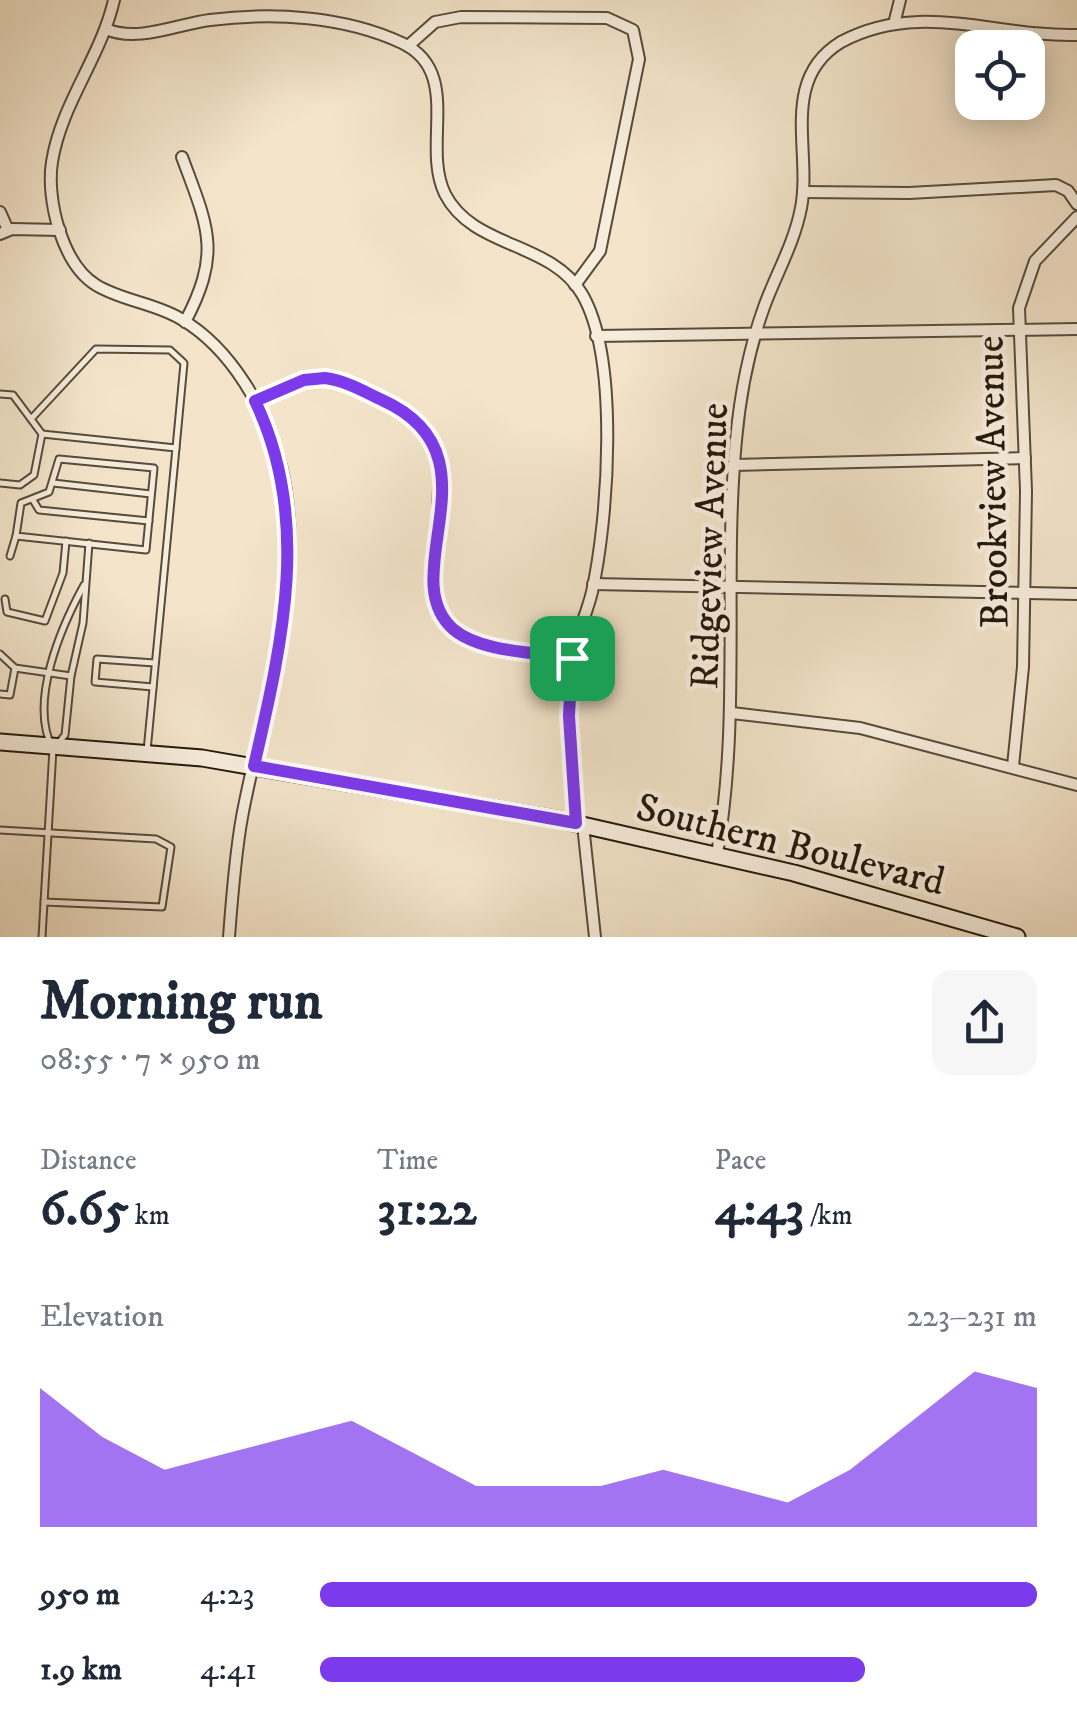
<!DOCTYPE html>
<meta charset="utf-8">
<style>
:root{--surface:#fff;--page:#f6f6f7;--text:#1f2937;--muted:#747a83;--accent:#7c3aed}
body{margin:0;font-family:"IM FELL DW Pica",serif;background:var(--page);color:var(--text);height:100vh;display:flex;flex-direction:column;font-size:38px;white-space:nowrap}
*{box-sizing:border-box;margin:0}
p{font-size:32px;color:var(--muted)}
.icon{flex:none;width:55px;height:55px;fill:none;stroke:currentColor;stroke-width:2;stroke-linecap:round;stroke-linejoin:round}
.map{position:relative;height:937px;overflow:hidden}
.details{display:flex;flex-direction:column;background:var(--surface);flex:1}
.details>*{flex:none}
.controls{position:absolute;left:955px;top:30px;display:grid;gap:20px}
.controls a{display:grid;place-items:center;width:90px;height:90px;border-radius:20px;background:var(--surface);box-shadow:0 5px 25px #0003;font-size:50px}
.pin{position:absolute;display:grid;place-items:center;width:85px;height:85px;color:#fff;margin:-42px;border-radius:20px;box-shadow:0 5px 15px #0006}
.round{display:grid;place-items:center;flex:none;width:105px;height:105px;border-radius:20px;background:var(--page)}
.head{display:flex;align-items:center;justify-content:space-between;height:170px;padding:0 40px}
h1{font-size:55px;font-weight:700;line-height:75px}
.figures{display:grid;grid-template-columns:repeat(3,1fr);gap:15px;height:170px;padding:10px 40px}
.figures div{display:grid;align-content:center}
.figures b{font-size:50px;font-weight:700}
.figures small{font-size:28px;font-weight:400}
.figures p{font-size:28px}
.chart{height:280px;padding:20px 40px}
.chart p{display:flex;justify-content:space-between}
.chart svg{width:100%;height:180px;margin-top:10px;fill:var(--accent);opacity:.7}
ul{padding:0 40px;list-style:none;font-size:32px}
li{display:grid;grid-template-columns:160px 120px 1fr;align-items:center;height:75px}
li i{height:25px;border-radius:12px;background:var(--accent)}
.map>svg:first-child{display:block}
.lines{fill:none;stroke-linecap:round;stroke-linejoin:round}
.lane-casing{stroke:#574b3c;stroke-width:9}
.street-casing{stroke:#574b3c;stroke-width:14}
.secondary-casing{stroke:#23180c;stroke-width:19}
.lane{stroke:#f7eddd;stroke-width:5}
.street{stroke:#f7eddd;stroke-width:10}
.secondary{stroke:#f7eddd;stroke-width:15}
.route-casing{stroke:#fff;stroke-width:20}
.route{stroke:#7c3aed;stroke-width:12}
.labels{text-anchor:middle;stroke-width:9;stroke-linejoin:round;paint-order:stroke}
.street-label{font-size:40px;fill:#23180c;stroke:#f7eddd}
</style>
<div class="map">
<svg width="1077" height="937" viewBox="0 0 1077 937">
<rect width="100%" height="100%" fill="#f3e4ca"/>
<filter id="stains"><feTurbulence type="fractalNoise" baseFrequency=".002" numOctaves="4"/><feColorMatrix values="0 0 0 0 .2 0 0 0 0 .09 0 0 0 0 .02 0 0 0 .5 -.17"/></filter>
<radialGradient id="worn" r=".72"><stop offset=".6" stop-color="#630" stop-opacity="0"/><stop offset="1" stop-color="#630" stop-opacity=".3"/></radialGradient>
<g class="lines">
<defs>
<g id="lane">
<path d="M0,394l13,1 29,39"/>
<path d="M31,419l65,-70 74,1 14,13 -8,85"/>
<path d="M59,459l95,9 -8,82 -130,-14 5,-33 28,-11z"/>
<path d="M0,483l20,2 14,-10 8,-41 134,14 -29,303"/>
<path d="M53,483l98,11"/>
<path d="M33,500l6,10 110,11"/>
<path d="M10,556l6,-20"/>
<path d="M5,599l2,13 38,9 18,-48 3,-32"/>
<path d="M0,654l15,14 56,8"/>
<path d="M153,687l-58,-5 2,-23 58,4"/>
<path d="M0,694l10,1 5,-27"/>
<path d="M60,741l5,-6 6,-59 12,-53 6,-80"/>
<path d="M0,830l156,9 15,8 -9,60 -118,-5"/>
<path d="M42,937l11,-188c-25,-46 8,-122 31,-164"/>
</g>
<g id="street">
<path d="M114,0c-13,57 -53,104 -62,162 -6,37 10,102 44,123 26,16 59,18 85,34 50,29 86,92 100,147 28,115 -18,238 -39,351 -7,39 -10,80 -13,120"/>
<path d="M895,20l5,-20"/>
<path d="M106,29c32,14 71,-5 104,-9 63,-8 134,-4 192,23 61,29 19,102 43,151 28,55 106,47 137,100 38,65 26,226 10,298 -6,25 -18,47 -21,73 -6,53 4,105 5,158"/>
<path d="M408,46l27,-24 26,-5 146,1 26,12 6,29 -39,192 -25,34"/>
<path d="M182,157c26,70 40,95 3,165"/>
<path d="M803,192l106,1 147,-8 12,6 9,13"/>
<path d="M0,212l8,18"/>
<path d="M0,234l12,-5 48,1"/>
<path d="M596,336l481,-7"/>
<path d="M255,401c19,-10 44,-23 66,-23 16,-1 30,7 44,14 35,17 67,28 75,71l-5,130c11,60 88,57 137,65"/>
<path d="M734,465l291,-7"/>
<path d="M593,584l484,10"/>
<path d="M732,713l128,15 217,57"/>
<path d="M1013,766l10,-99 3,-176 -7,-183 16,-47 42,-44"/>
<path d="M583,825l12,112"/>
<path d="M717,854c24,-137 6,-276 19,-414 4,-44 13,-91 28,-133 12,-33 30,-63 37,-99 11,-58 -22,-128 40,-166 78,-42 154,-5 236,-7"/>
</g>
<path id="secondary" d="M0,742l202,16 354,61 238,54 223,64"/>
</defs>
<use href="#lane" class="lane-casing"/>
<use href="#street" class="street-casing"/>
<use href="#secondary" class="secondary-casing"/>
<use href="#lane" class="lane"/>
<use href="#street" class="street"/>
<use href="#secondary" class="secondary"/>
</g>
<g class="lines">
<defs>
<path id="route" d="M325,378c21,3 38,13 57,22 122,55 10,175 71,229 28,24 84,23 119,29l-3,58 7,107 -322,-57c28,-122 58,-247 1,-365l49,-21z"/>
</defs>
<use href="#route" class="route-casing"/>
<use href="#route" class="route"/>
</g>
<g class="labels">
<g class="street-label">
<text transform="translate(991 482) rotate(-91)" y="14">Brookview Avenue</text>
<text transform="translate(708 546) rotate(-88)" y="14">Ridgeview Avenue</text>
<text transform="translate(791 843) rotate(14)" y="14">Southern Boulevard</text>
</g>
</g>
<rect width="100%" height="100%" filter="url(#stains)"/>
<rect width="100%" height="100%" fill="url(#worn)"/>
</svg>
<div class="controls">
<a><svg class="icon" aria-label="locate" viewBox="0 0 24 24"><circle cx="12" cy="12" r="6"/><path d="M12 2v4M12 18v4M2 12h4M18 12h4"/></svg></a>
</div>
<div class="pin" style="left:572px;top:658px;background:#1e9e55"><svg class="icon" aria-label="arrive" viewBox="0 0 24 24"><path d="M6 21V4h12l-3 4 3 4H6"/></svg></div>
</div>
<section class="details">
<div class="head"><div><h1>Morning run</h1><p>08:55 · 7 × 950 m</p></div><a class="round"><svg class="icon" aria-label="share" viewBox="0 0 24 24"><path d="M12 15V3M7 8l5-5 5 5M5 13v7h14v-7"/></svg></a></div>
<div class="figures">
<div><p>Distance</p><b>6.65<small> km</small></b></div>
<div><p>Time</p><b>31:22</b></div>
<div><p>Pace</p><b>4:43<small> /km</small></b></div>
</div>
<div class="chart"><p><span>Elevation</span>223–231 m</p>
<svg viewBox="0 0 160 44" preserveAspectRatio="none"><path d="M0 44V10L10 22L20 30L30 26L40 22L50 18L60 26L70 34L80 34L90 34L100 30L110 34L120 38L130 30L140 18L150 6L160 10V44z"/></svg>
</div>
<ul>
<li><b>950 m</b>4:23<i style="width:100%"></i></li>
<li><b>1.9 km</b>4:41<i style="width:76%"></i></li>
</ul>
</section>
